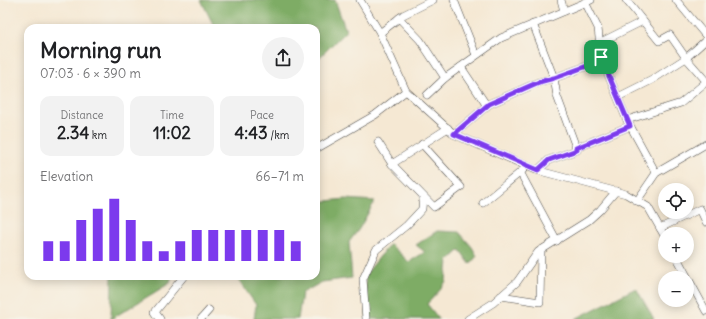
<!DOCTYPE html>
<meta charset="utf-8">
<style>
:root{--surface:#fff;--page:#f2f2f2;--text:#202124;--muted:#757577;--accent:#7c3aed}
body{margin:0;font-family:Delius,sans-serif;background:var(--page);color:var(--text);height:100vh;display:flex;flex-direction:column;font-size:15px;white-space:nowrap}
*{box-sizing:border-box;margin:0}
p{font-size:13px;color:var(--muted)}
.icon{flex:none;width:22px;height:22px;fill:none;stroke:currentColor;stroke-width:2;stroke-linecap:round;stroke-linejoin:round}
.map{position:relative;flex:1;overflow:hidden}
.side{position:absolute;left:24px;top:24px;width:296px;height:256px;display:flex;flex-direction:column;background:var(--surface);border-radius:12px;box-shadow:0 2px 10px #0003}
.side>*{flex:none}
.tools{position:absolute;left:658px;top:183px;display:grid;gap:8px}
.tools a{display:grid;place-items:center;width:36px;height:36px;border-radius:50%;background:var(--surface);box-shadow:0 2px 10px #0003;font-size:20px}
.pin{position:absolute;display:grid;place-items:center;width:34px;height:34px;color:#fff;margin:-17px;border-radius:8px;box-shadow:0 2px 6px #0006}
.round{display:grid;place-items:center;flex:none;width:42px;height:42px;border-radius:21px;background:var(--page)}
.summary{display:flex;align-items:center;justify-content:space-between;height:68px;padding:0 16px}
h1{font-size:22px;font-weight:700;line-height:30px}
.figures{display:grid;grid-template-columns:repeat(3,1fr);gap:6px;height:68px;padding:4px 16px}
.figures div{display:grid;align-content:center;border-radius:10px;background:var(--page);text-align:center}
.figures b{font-size:17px;font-weight:700}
.figures small{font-size:11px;font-weight:400}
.figures p{font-size:11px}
.chart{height:112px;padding:8px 16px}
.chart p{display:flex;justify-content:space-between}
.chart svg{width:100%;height:72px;margin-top:4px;stroke:var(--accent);stroke-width:6}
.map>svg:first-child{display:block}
.forest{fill:#7eac65;stroke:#546c48}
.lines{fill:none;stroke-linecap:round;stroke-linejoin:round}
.street-casing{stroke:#494744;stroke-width:8}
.street{stroke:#fff;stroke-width:7}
.route-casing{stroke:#fff;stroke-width:8}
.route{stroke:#7c3aed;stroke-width:5}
</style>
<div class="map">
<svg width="706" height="319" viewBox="0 0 706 319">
<rect width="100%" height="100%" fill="#f7f3e8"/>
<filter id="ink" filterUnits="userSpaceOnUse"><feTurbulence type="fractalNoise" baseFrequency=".025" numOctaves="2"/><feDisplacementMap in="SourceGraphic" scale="8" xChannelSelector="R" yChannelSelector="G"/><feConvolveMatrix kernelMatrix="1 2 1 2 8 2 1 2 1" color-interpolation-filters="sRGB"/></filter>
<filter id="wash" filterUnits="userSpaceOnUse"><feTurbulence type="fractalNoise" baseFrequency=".012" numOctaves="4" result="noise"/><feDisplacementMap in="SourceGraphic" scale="16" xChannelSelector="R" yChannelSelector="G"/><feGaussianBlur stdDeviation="0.9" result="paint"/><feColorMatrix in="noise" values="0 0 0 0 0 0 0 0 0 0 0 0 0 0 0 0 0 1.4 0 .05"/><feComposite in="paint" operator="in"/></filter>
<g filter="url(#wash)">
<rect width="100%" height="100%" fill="#f5e8d3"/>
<g class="forest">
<path d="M201,0h134l11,31 -30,30v-33h-101z"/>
<path d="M346,199l29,2 -16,28 -10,13 3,36 -30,4 -20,11 -4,26h-44l2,-14 -20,-29h80v-74z"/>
<path d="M437,231l22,1 13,15 5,9 -7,8 -10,-14 -12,11 -2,20 -5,8 -14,15 12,15h-72l-2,-44 25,-31 19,18 16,-10 -9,-7z"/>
<path d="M112,276h60l-2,7 -59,36z"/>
<path d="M636,288l18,31h-79z"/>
</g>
</g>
<g filter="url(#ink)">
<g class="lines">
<defs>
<g id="street">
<path d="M360,0l20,33 26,58 48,43 82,36 90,24 22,13 17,30"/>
<path d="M454,0l22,55"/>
<path d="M561,0l3,11"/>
<path d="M626,0l33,41 11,-6 16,23 20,23"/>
<path d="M676,0l30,36"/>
<path d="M399,18l21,22 25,38"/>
<path d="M533,24l21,54 3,18 20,54 -28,10 -11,10"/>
<path d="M380,33l23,-18 30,-15"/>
<path d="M599,43l44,-22"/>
<path d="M601,57l26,63 29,53"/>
<path d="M461,67l26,39"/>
<path d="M427,95l18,-17 56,-40 90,-38"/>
<path d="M618,97l34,-17 34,-22 20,-18"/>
<path d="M627,120l54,-17 25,-21"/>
<path d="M454,134l35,-30 50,-22 15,-4 36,-13 11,-8 -3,-29 -13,-26"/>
<path d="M378,142l14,22 56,-36"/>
<path d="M576,148l54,-22"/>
<path d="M316,149l59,-34 31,-24"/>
<path d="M392,164l42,43 27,-20 -39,-43"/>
<path d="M520,172l37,69"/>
<path d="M637,201l19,-28 50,-29"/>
<path d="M483,203l40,-33"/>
<path d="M660,228l40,-19 6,13"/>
<path d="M676,256l30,55"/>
<path d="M501,296l39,6 1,-52"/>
<path d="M160,319l-5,-7 29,-36"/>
<path d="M201,319l8,-9"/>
<path d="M366,319l-3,-40 13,-29 31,-25 15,-16 1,-12"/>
<path d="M468,319l25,-16 24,-21 21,-30 51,-32 11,-10 16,-19"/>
</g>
</defs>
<use href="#street" class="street-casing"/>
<use href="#street" class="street"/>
</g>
</g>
<g class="lines" filter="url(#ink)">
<defs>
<path id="route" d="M601,57l29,69 -54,22 1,2 -28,10 -11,10 -84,-36 35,-30 50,-22 15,-4 36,-13z"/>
</defs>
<use href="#route" class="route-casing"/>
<use href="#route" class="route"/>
</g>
</svg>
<div class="tools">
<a><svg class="icon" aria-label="locate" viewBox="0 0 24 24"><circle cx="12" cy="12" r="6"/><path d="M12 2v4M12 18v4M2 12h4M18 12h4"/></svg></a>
<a>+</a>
<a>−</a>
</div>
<div class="pin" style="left:601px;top:57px;background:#1e9e55"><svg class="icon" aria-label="arrive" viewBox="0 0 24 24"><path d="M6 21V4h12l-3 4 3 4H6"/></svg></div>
<section class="side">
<div class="summary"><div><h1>Morning run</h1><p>07:03 · 6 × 390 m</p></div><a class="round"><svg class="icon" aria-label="share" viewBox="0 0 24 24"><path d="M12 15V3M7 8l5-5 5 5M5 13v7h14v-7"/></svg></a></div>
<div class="figures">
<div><p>Distance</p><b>2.34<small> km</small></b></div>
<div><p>Time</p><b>11:02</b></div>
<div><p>Pace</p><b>4:43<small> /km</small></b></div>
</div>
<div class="chart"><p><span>Elevation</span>66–71 m</p>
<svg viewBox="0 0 160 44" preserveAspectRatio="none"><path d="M5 44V32M15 44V32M25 44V19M35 44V12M45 44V6M55 44V19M65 44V32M75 44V38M85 44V32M95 44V25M105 44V25M115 44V25M125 44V25M135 44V25M145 44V25M155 44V32"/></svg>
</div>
</section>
</div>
